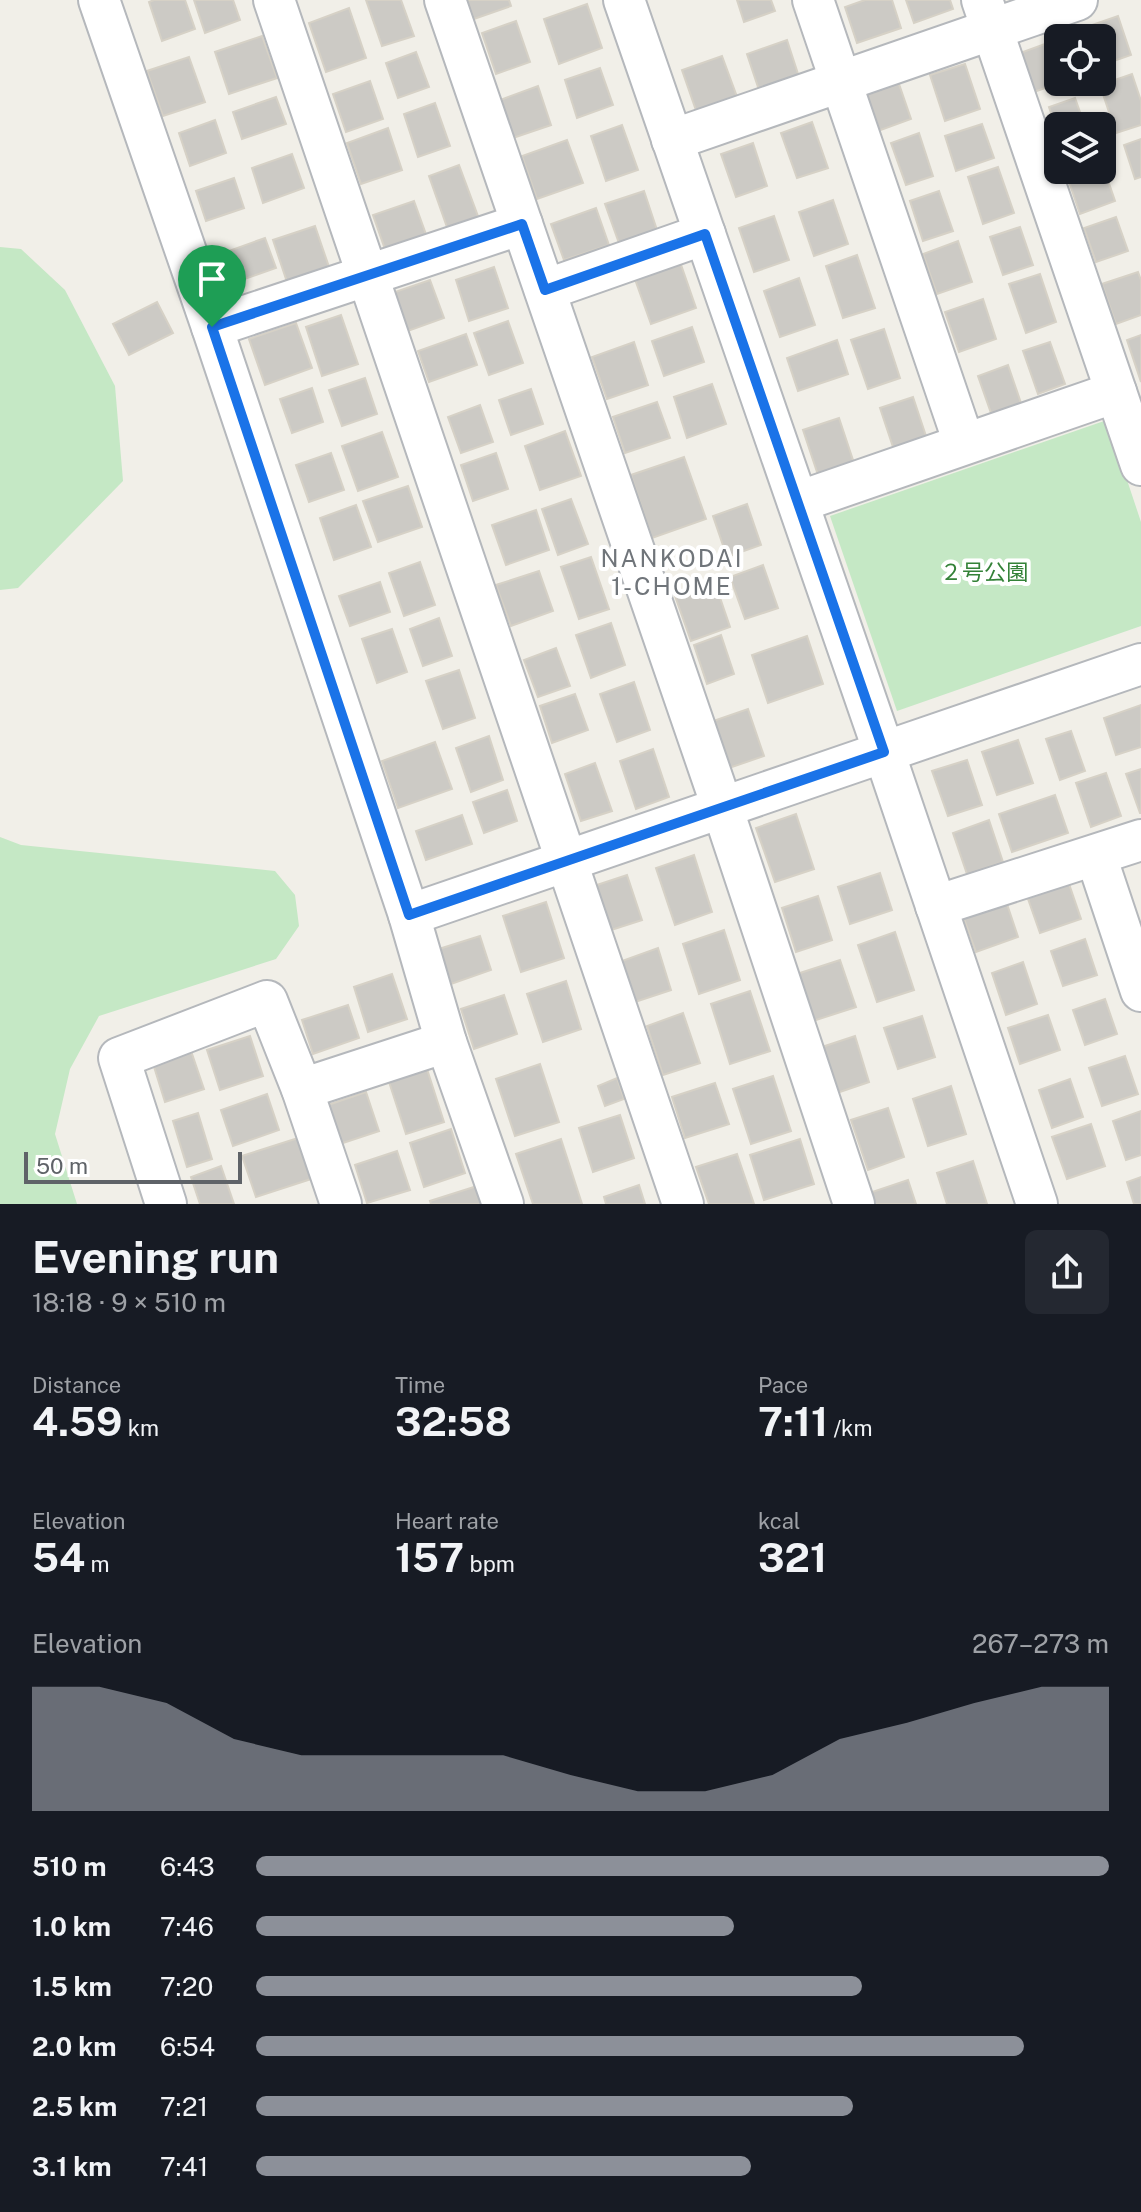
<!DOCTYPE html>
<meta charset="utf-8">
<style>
:root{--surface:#171b24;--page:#242831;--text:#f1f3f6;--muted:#9ea1a6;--accent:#8c9099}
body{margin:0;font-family:"Public Sans","Noto Sans JP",sans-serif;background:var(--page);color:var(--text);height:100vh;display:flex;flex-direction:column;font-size:30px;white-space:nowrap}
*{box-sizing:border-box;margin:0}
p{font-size:26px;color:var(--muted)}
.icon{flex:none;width:44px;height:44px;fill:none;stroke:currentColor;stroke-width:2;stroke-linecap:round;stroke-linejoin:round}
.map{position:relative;height:1204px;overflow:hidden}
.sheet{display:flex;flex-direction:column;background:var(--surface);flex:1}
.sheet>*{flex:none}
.fabs{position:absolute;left:1044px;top:24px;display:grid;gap:16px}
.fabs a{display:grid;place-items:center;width:72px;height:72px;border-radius:12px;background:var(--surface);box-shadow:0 2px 6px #0004;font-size:40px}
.scale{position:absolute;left:24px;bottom:20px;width:218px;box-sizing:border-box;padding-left:8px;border:4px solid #5f6368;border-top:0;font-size:22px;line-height:28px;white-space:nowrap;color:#5f6368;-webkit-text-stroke:6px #fff;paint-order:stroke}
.pin{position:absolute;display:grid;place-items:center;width:68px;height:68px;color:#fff;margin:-82px -34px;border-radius:50% 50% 50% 0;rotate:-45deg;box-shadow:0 0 8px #0007}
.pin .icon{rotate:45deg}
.round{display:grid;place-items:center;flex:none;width:84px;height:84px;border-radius:12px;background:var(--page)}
.overview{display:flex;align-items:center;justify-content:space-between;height:136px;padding:0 32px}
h1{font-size:44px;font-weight:700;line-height:60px}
.figures{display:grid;grid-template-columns:repeat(3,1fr);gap:12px;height:136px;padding:8px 32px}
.figures div{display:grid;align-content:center}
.figures b{font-size:40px;font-weight:700}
.figures small{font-size:22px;font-weight:400}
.figures p{font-size:22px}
.chart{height:224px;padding:16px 32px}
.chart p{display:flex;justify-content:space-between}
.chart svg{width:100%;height:144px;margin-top:8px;fill:var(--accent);opacity:.7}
ul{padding:0 32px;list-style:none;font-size:26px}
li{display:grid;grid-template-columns:128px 96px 1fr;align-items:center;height:60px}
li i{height:20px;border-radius:10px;background:var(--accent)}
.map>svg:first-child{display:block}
.green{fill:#c5e8c5}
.building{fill:#cccac5;stroke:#d6d1c6;stroke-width:2}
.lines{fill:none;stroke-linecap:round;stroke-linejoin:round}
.minor-casing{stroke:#b5b8bc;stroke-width:44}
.minor{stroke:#fff;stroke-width:40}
.route-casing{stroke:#fff;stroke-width:16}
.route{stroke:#1a73e8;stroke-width:10}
.labels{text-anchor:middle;stroke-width:8;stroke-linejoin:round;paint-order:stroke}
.park-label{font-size:22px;fill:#348238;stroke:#fff}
.neighbourhood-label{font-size:24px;letter-spacing:2px;fill:#70757a;stroke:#fff}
</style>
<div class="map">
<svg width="1141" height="1204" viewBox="0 0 1141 1204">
<rect width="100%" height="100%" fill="#f1efe8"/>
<g class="green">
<path d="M0,247l21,2 44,41 50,96 8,95 -105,107 -18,2z"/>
<path d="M1107,420l34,102v104l-244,85 -67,-195z"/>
<path d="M0,837l21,8 254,26 20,24 4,31 -23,33 -177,57 -29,53 -15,65 22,70h-77z"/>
</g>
<g class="building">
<path d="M154,0h31l10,29 -33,12 -13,-39z"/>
<path d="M194,0h39l7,20 -35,13z"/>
<path d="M366,0h35l13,36 -32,10z"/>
<path d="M467,0h42l2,6 -37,13z"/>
<path d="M737,0h34l4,11 -31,11z"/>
<path d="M865,0h27l9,28 -44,15 -12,-36z"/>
<path d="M906,0h44l3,9 -39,14z"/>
<path d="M587,4l15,44 -43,16 -15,-45z"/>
<path d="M349,8l17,50 -40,14 -17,-49z"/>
<path d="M1118,16l13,39 -29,10v-27h-12l-4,-11z"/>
<path d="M516,21l14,41 -34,12 -14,-41z"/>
<path d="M262,36l15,42 -48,16 -14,-42z"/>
<path d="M787,40l14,43 -40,13 -14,-42z"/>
<path d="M1053,41l5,14v27h4l-28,10 -14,-39z"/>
<path d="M416,52l13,35 -31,11 -12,-35z"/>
<path d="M722,56l18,49 -41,14 -17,-49z"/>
<path d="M189,57l16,45 -42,14 -16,-45z"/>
<path d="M965,64l15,45 -35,12 -15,-46z"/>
<path d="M600,68l13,37 -36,13 -12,-38z"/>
<path d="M1132,74l9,27v24l-25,8 -16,-48z"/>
<path d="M370,81l13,38 -37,13 -13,-38z"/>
<path d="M899,84l12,35 -33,12 -12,-36z"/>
<path d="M538,86l13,39 -38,13 -13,-38z"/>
<path d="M276,97l10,27 -44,15 -9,-27z"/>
<path d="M1075,98l10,28h-27v7l-9,-26z"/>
<path d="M435,103l15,43 -32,11 -14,-43z"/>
<path d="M215,120l11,33 -36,13 -11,-33z"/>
<path d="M812,122l16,46 -31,10 -16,-45z"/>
<path d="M982,124l12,34 -38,13 -11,-35z"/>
<path d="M622,125l16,45 -32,11 -15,-45z"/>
<path d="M388,128l14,42 -41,14 -14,-41z"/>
<path d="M919,133l14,43 -27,9 -15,-42z"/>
<path d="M1141,139v38l-6,2 -11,-34z"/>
<path d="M567,140l16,43 -46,16 -15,-43z"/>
<path d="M753,143l14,43 -31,11 -15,-43z"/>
<path d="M292,154l12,34 -41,15 -11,-35z"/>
<path d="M1102,163l13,38 -35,13 -15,-44h37z"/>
<path d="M459,165l20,54 -31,11 -19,-54z"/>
<path d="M998,167l16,46 -31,11 -15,-47z"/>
<path d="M234,178l10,30 -38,13 -10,-30z"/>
<path d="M644,191l14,42 -38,13 -15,-42z"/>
<path d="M939,191l14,40 -30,10 -13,-40z"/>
<path d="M833,200l15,44 -34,12 -15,-44z"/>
<path d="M414,201l14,39 -41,15 -14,-40z"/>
<path d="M596,208l13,37 -45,15 -13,-36z"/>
<path d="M774,216l15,44 -35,12 -15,-44z"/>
<path d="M1116,217l12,34 -32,11 -12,-34z"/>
<path d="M315,226l14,41 -42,15 -14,-42z"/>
<path d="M1020,227l13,38 -30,10 -13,-38z"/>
<path d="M265,238l11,30 -43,15 -10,-30z"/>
<path d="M958,241l14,41 -35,12 -14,-40z"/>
<path d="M857,255l18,53 -32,10 -17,-52z"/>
<path d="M678,256l18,52 -45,16 -19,-53z"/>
<path d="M494,267l14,41 -39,13 -13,-41z"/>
<path d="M1138,272l3,8v35l-25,9 -14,-40z"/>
<path d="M1040,274l16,48 -30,11 -17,-49z"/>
<path d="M799,278l16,47 -35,12 -16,-46z"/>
<path d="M430,280l14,38 -39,14 -13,-39z"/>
<path d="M983,299l13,40 -37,13 -14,-40z"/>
<path d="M157,302l16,31 -44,22 -16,-31z"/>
<path d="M341,315l17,49 -36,12 -16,-49z"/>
<path d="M508,321l15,42 -34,12 -15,-42z"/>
<path d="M296,323l16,45 -47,17 -16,-46z"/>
<path d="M692,327l12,35 -40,14 -12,-35z"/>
<path d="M884,329l16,49 -32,11 -17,-49z"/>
<path d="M466,334l11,31 -48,17 -11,-31z"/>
<path d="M1141,335v47l-14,-42z"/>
<path d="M837,340l11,34 -50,17 -11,-33z"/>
<path d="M634,342l14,43 -41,14 -15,-42z"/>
<path d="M1050,342l15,42 -27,10 -15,-43z"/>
<path d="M1008,365l13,38 -30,10 -13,-37z"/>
<path d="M365,378l12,36 -35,12 -13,-36z"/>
<path d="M712,384l14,40 -39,14 -13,-41z"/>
<path d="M312,388l11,34 -31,11 -12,-34z"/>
<path d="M531,389l12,35 -32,11 -12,-35z"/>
<path d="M913,397l14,42 -33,11 -14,-42z"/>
<path d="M657,402l13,36 -45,15 -12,-36z"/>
<path d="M480,405l13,37 -32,11 -13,-36z"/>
<path d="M839,418l16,48 -36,12 -16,-48z"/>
<path d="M565,431l16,45 -41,14 -15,-44z"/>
<path d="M382,432l16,45 -40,14 -16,-45z"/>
<path d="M331,453l13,37 -35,12 -13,-37z"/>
<path d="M496,453l12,36 -35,12 -12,-36z"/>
<path d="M684,457l22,62 -54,19 -21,-63z"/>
<path d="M408,486l14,41 -44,15 -15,-41z"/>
<path d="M571,499l17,45 -30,11 -16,-46z"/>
<path d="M747,504l14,41 -34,12 -14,-41z"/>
<path d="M356,505l15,42 -37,13 -14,-42z"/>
<path d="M536,510l13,40 -43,15 -14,-40z"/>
<path d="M591,557l18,52 -30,10 -18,-52z"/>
<path d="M420,562l15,43 -31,11 -15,-43z"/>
<path d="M763,565l15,43 -33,11 -15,-42z"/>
<path d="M539,571l14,40 -42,15 -15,-41z"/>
<path d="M380,582l10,30 -40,14 -11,-30z"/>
<path d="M715,583l15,44 -39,14 -16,-45z"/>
<path d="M439,618l13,38 -29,10 -13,-37z"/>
<path d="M611,623l14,42 -34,13 -15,-43z"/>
<path d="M392,629l15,43 -30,11 -15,-44z"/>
<path d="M721,635l13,39 -27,10 -13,-39z"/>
<path d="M807,636l16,48 -55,19 -16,-48z"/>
<path d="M556,648l14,38 -32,11 -14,-37z"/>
<path d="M459,670l16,48 -32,11 -17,-48z"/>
<path d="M634,682l16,48 -33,12 -17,-48z"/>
<path d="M575,694l13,36 -36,13 -12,-37z"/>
<path d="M1141,705v42l-25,8 -12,-37z"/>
<path d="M748,709l16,47 -35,12 -16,-47z"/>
<path d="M1071,731l14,40 -25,9 -14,-41z"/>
<path d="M489,736l14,44 -32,12 -15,-44z"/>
<path d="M1018,740l15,43 -36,12 -15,-43z"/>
<path d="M435,742l17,47 -54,19 -16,-47z"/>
<path d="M653,749l16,48 -33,12 -16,-48z"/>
<path d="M967,760l15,45 -34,11 -16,-45z"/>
<path d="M595,763l17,48 -31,10 -16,-47z"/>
<path d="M1141,769v44h-1l-14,-39z"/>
<path d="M1106,773l15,43 -30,11 -15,-44z"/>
<path d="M507,790l10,31 -33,12 -11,-31z"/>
<path d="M1055,795l13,38 -56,19 -13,-38z"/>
<path d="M796,814l18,55 -39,13 -19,-54z"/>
<path d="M462,815l10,29 -46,16 -10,-29z"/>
<path d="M989,820l14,42 -36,12 -14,-41z"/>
<path d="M694,855l18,57 -37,13 -19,-57z"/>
<path d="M880,873l12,37 -42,14 -12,-37z"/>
<path d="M627,875l15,45 -37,12 -14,-45z"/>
<path d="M1067,878l14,41 -41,14 -14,-40z"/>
<path d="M818,896l14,44 -36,12 -14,-44z"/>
<path d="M1006,901l12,36 -42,15 -13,-36z"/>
<path d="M546,902l18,56 -43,14 -18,-56z"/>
<path d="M724,930l16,50 -41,14 -16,-50z"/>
<path d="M895,932l19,58 -37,12 -19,-57z"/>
<path d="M480,936l11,34 -40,14 -12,-35z"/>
<path d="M1085,939l12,36 -34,11 -12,-35z"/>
<path d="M658,948l13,42 -39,13 -13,-41z"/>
<path d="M840,960l16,47 -43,14 -16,-47z"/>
<path d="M1023,962l14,42 -31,11 -14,-42z"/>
<path d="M392,974l15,45 -39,13 -14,-45z"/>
<path d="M566,981l15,48 -38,13 -16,-48z"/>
<path d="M750,991l20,60 -40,13 -19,-60z"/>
<path d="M504,995l13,39 -43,15 -13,-40z"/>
<path d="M1105,999l12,35 -32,11 -12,-35z"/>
<path d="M348,1005l11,33 -46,16 -11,-34z"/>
<path d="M683,1013l17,50 -37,12 -16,-49z"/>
<path d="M1048,1015l12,35 -40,14 -12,-36z"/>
<path d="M922,1016l13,41 -37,12 -14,-41z"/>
<path d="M250,1036l13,40 -43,14 -13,-40z"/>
<path d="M855,1036l14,46 -35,12 -15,-46z"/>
<path d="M188,1042l16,47 -39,13 -15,-48z"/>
<path d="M1125,1056l13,38 -36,12 -13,-38z"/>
<path d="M540,1064l19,58 -44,14 -19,-57z"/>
<path d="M427,1069l17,53 -38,12 -17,-52z"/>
<path d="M773,1076l18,55 -40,13 -18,-55z"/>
<path d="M617,1078l7,21 -19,7 -7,-20z"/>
<path d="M1070,1079l13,38 -31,11 -13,-38z"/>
<path d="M715,1083l14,41 -44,14 -13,-41z"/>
<path d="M951,1086l15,48 -38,12 -15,-47z"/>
<path d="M366,1092l13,39 -42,14 -12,-39z"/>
<path d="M267,1094l12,36 -46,16 -12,-36z"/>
<path d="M888,1108l16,49 -36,13 -17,-50z"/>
<path d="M1141,1111v44l-15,5 -13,-39z"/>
<path d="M198,1113l14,46 -25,8 -14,-46z"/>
<path d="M620,1115l14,43 -41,14 -14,-44z"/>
<path d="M1091,1124l14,42 -38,13 -15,-42z"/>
<path d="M451,1129l14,44 -41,14 -14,-44z"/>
<path d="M298,1138l13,41 -55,18 -14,-41z"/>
<path d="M561,1139l21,65h-49l-17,-50z"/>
<path d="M800,1139l14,45 -50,16 -14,-45z"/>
<path d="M397,1151l13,39 -43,13 -12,-38z"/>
<path d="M737,1154l17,50h-45l-13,-37z"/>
<path d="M973,1161l14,43h-40l-10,-31z"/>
<path d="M221,1166l13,38h-34l-9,-27z"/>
<path d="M1141,1177v27h-7l-7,-22z"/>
<path d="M908,1180l8,24h-43l-4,-11z"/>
<path d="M639,1185l6,19h-39l-2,-7z"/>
<path d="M477,1186l6,18h-52l-1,-3z"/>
</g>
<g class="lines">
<defs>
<g id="minor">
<path d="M99,0l113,327 197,588 37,127 57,162"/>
<path d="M274,0l409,1204"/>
<path d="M445,0l271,789 138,415"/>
<path d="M624,0l260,752 257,-88"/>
<path d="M813,0l151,443"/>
<path d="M982,0l159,465"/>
<path d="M672,140l405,-140"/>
<path d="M545,290l160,-56"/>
<path d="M212,327l310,-103"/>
<path d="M798,502l318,-110"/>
<path d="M1096,856l45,135"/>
<path d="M936,906l205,-66"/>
<path d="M409,915l475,-163 153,452"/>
<path d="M302,1089l144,-47"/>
<path d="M166,1204l-47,-146 148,-57 35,88 39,115"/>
</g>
</defs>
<use href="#minor" class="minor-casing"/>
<use href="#minor" class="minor"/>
</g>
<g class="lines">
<defs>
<path id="route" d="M522,224l23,66 160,-56 179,518 -475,163 -197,-588z"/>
</defs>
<use href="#route" class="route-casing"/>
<use href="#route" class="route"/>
</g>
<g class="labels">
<g class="park-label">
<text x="984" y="580">２号公園</text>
</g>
<g class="neighbourhood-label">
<text x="672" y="567">NANKODAI<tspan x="672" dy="28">1-CHOME</tspan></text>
</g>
</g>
</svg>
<div class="fabs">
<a><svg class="icon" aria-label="locate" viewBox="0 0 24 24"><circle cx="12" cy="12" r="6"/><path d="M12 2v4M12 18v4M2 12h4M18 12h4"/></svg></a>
<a><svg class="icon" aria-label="layers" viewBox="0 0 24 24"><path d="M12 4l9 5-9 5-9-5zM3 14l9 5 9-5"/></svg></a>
</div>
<div class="scale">50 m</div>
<div class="pin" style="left:212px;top:327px;background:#1e9e55"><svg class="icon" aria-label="arrive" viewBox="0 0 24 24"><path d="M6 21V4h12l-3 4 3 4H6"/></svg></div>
</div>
<section class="sheet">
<div class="overview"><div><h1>Evening run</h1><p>18:18 · 9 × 510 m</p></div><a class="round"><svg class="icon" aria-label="share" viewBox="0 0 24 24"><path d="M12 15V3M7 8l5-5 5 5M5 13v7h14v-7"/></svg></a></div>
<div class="figures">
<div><p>Distance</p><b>4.59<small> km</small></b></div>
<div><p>Time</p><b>32:58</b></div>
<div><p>Pace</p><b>7:11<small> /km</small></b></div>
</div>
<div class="figures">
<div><p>Elevation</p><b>54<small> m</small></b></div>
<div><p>Heart rate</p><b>157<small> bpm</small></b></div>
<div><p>kcal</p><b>321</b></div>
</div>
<div class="chart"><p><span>Elevation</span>267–273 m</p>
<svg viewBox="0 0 160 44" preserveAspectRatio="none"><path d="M0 44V6L10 6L20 11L30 22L40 27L50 27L60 27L70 27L80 33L90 38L100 38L110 33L120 22L130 17L140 11L150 6L160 6V44z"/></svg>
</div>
<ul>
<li><b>510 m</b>6:43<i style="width:100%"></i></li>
<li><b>1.0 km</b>7:46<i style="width:56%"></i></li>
<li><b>1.5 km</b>7:20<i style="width:71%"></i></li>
<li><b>2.0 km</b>6:54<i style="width:90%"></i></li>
<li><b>2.5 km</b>7:21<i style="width:70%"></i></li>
<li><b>3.1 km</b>7:41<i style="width:58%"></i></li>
</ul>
</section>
